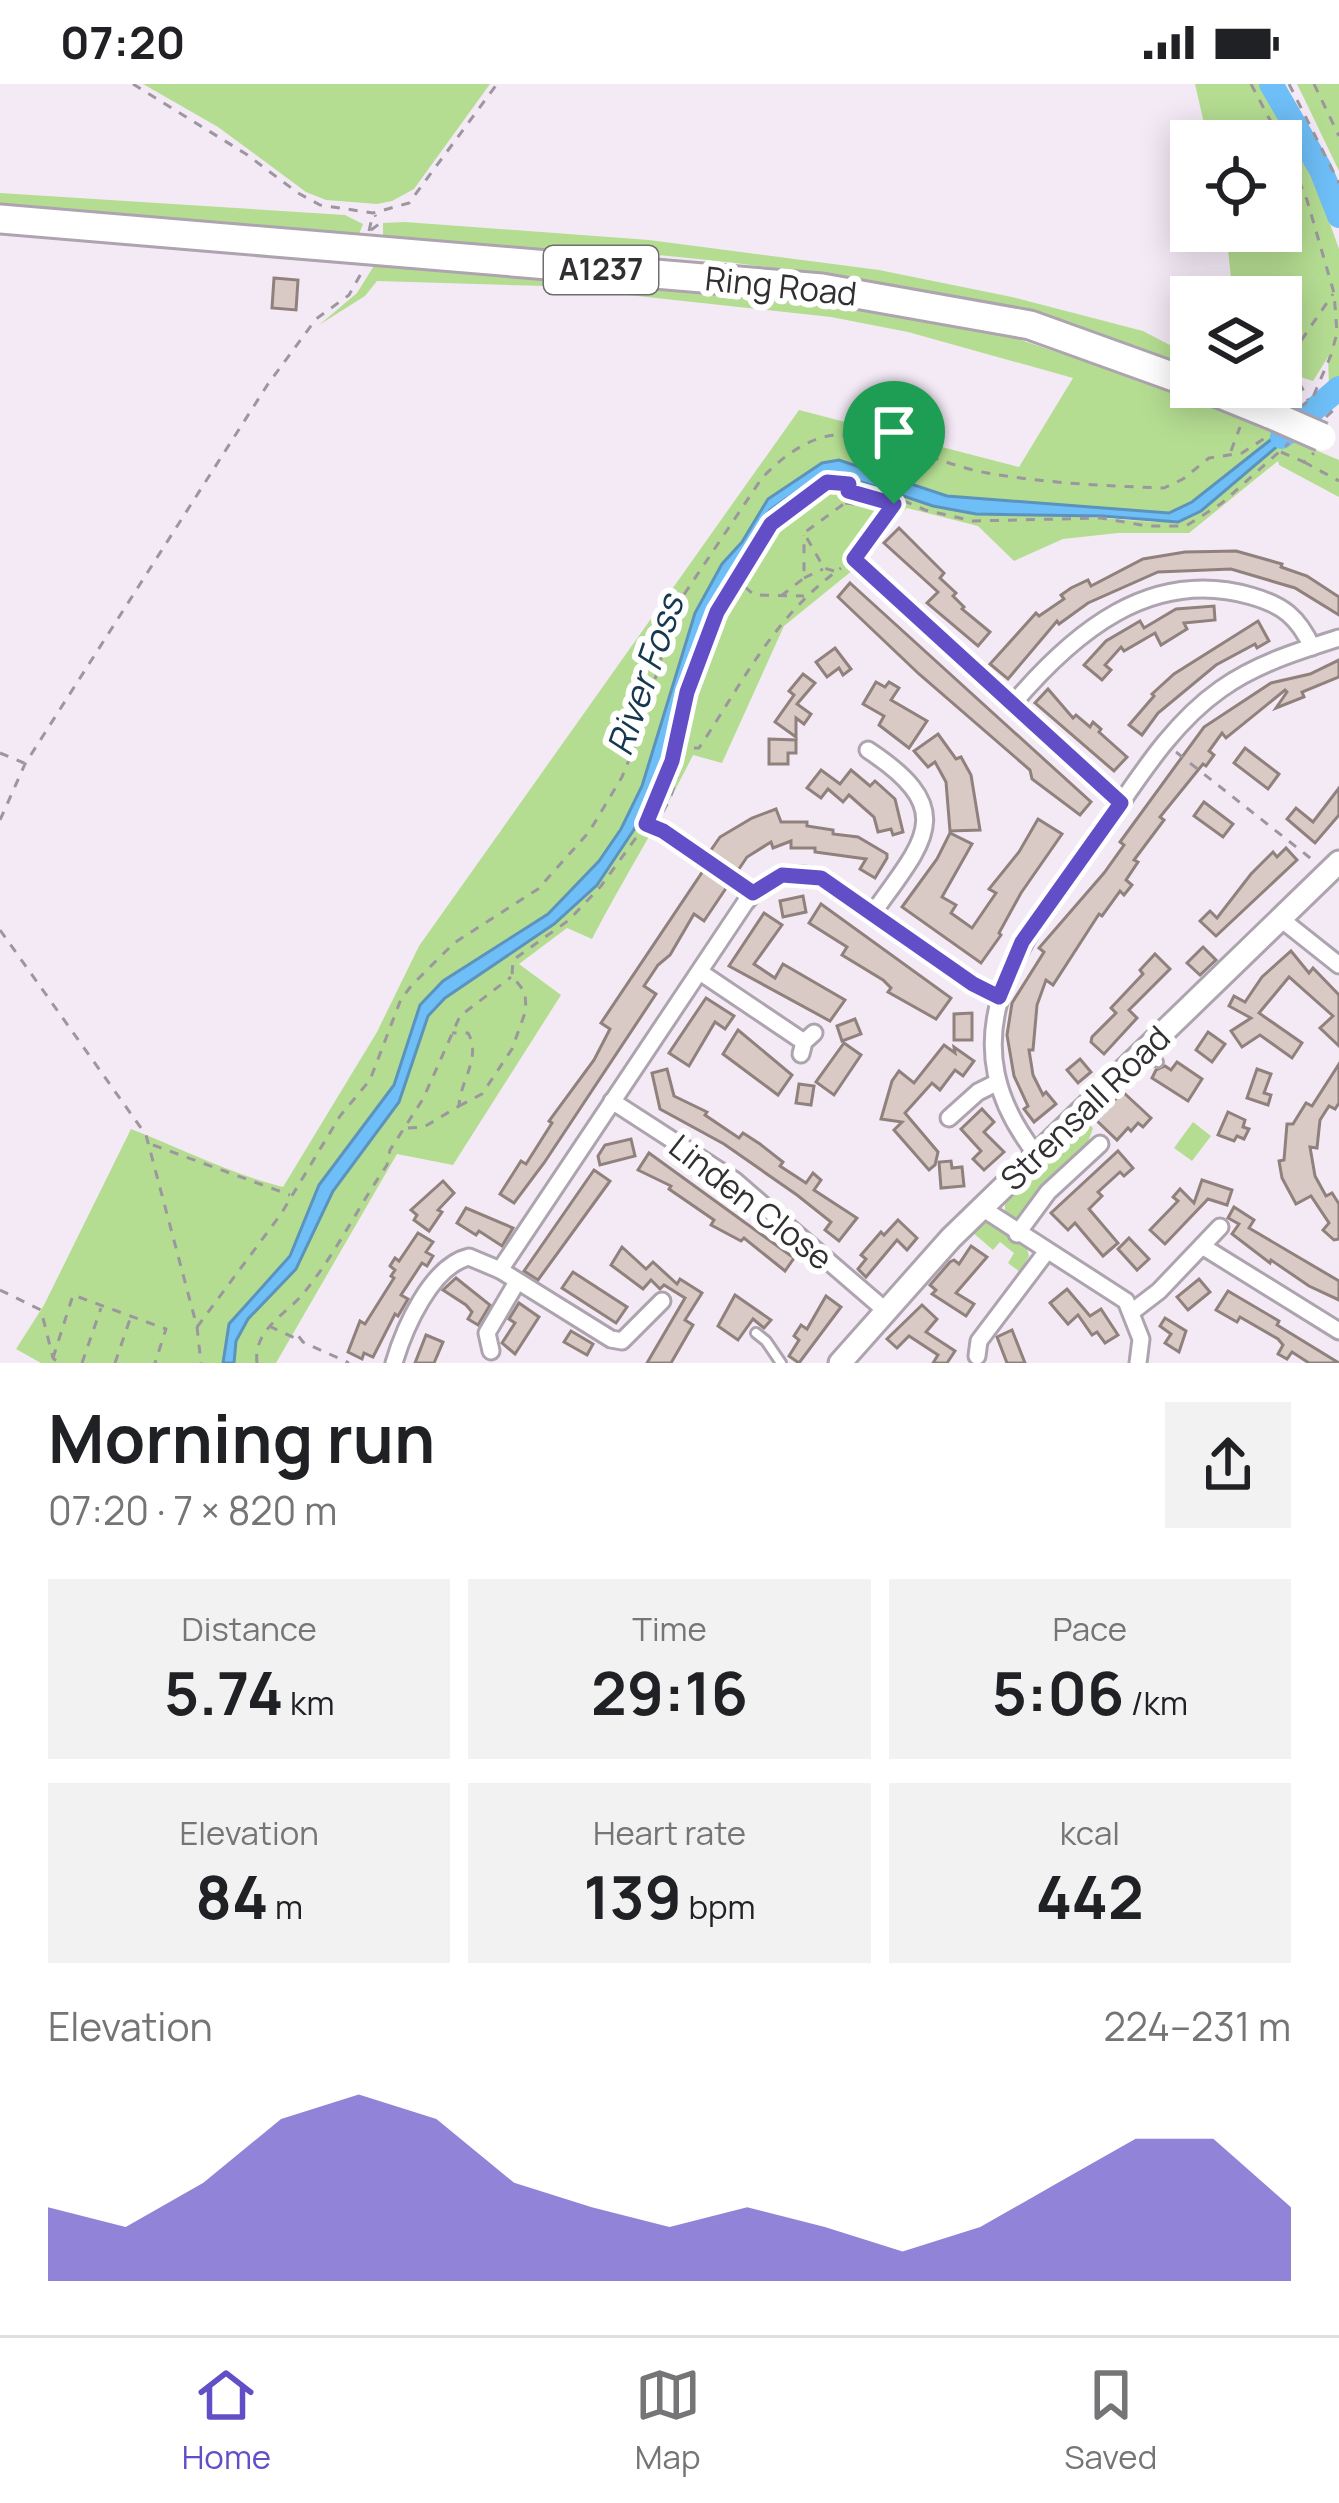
<!DOCTYPE html>
<meta charset="utf-8">
<style>
:root{--surface:#fff;--page:#f2f2f2;--text:#202124;--muted:#757577;--line:#e0e0e0;--accent:#624fc8}
body{margin:0;font-family:Manrope,sans-serif;background:var(--page);color:var(--text);height:100vh;display:flex;flex-direction:column;font-size:45px;white-space:nowrap}
*{box-sizing:border-box;margin:0}
p{font-size:39px;color:var(--muted)}
.icon{flex:none;width:66px;height:66px;fill:none;stroke:currentColor;stroke-width:2;stroke-linecap:round;stroke-linejoin:round}
.map{position:relative;height:1279px;overflow:hidden}
.details{display:flex;flex-direction:column;background:var(--surface);flex:1}
.details>*{flex:none}
.fabs{position:absolute;left:1170px;top:36px;display:grid;gap:24px}
.fabs a{display:grid;place-items:center;width:132px;height:132px;border-radius:0px;background:var(--surface);box-shadow:0 6px 30px #0003;font-size:60px}
.pin{position:absolute;display:grid;place-items:center;width:102px;height:102px;color:#fff;margin:-123px -51px;border-radius:50% 50% 50% 0;rotate:-45deg;box-shadow:0 0 12px #0007}
.pin .icon{rotate:45deg}
.round{display:grid;place-items:center;flex:none;width:126px;height:126px;border-radius:0px;background:var(--page)}
.summary{display:flex;align-items:center;justify-content:space-between;height:204px;padding:0 48px}
h1{font-size:66px;font-weight:700;line-height:90px}
.metrics{display:grid;grid-template-columns:repeat(3,1fr);gap:18px;height:204px;padding:12px 48px}
.metrics div{display:grid;align-content:center;border-radius:0px;background:var(--page);text-align:center}
.metrics b{font-size:60px;font-weight:700}
.metrics small{font-size:33px;font-weight:400}
.metrics p{font-size:33px}
.chart{height:336px;padding:24px 48px}
.chart p{display:flex;justify-content:space-between}
.chart svg{width:100%;height:216px;margin-top:12px;fill:var(--accent);opacity:.7}
.status{display:flex;justify-content:space-between;align-items:center;height:84px;padding:0 60px;background:var(--surface);direction:ltr}
.status svg{height:33px;fill:currentColor}
.menu{display:flex;justify-content:space-around;align-items:center;height:168px;border-top:3px solid var(--line);background:var(--surface);font-size:33px;color:var(--muted)}
.menu a{display:grid;justify-items:center;gap:6px}
.menu .on{color:var(--accent)}
.map>svg:first-child{display:block}
.green{fill:#b5dd92}
.water{fill:#6ebef7;stroke:#5c93bc;stroke-width:3}
.lines{fill:none;stroke-linecap:round;stroke-linejoin:round}
.river{stroke:#6ebef7;stroke-width:24}
.building{fill:#d9cac6;stroke:#90817d;stroke-width:3}
.lane-casing{stroke:#ada4af;stroke-width:14}
.street-casing{stroke:#ada4af;stroke-width:21}
.secondary-casing{stroke:#ada4af;stroke-width:27}
.highway-casing{stroke:#ada4af;stroke-width:33}
.path{stroke:#9c969e;stroke-width:3;stroke-dasharray:9 9;stroke-linecap:butt}
.lane{stroke:#fff;stroke-width:8}
.street{stroke:#fff;stroke-width:15}
.secondary{stroke:#fff;stroke-width:21}
.highway{stroke:#fff;stroke-width:27}
.highway-bridge-casing{stroke:#ada4af;stroke-width:33;stroke-linecap:butt}
.highway-bridge{stroke:#fff;stroke-width:27}
.route-casing{stroke:#fff;stroke-width:24}
.route{stroke:#624fc8;stroke-width:15}
.labels{text-anchor:middle;stroke-width:12;stroke-linejoin:round;paint-order:stroke}
.shield{fill:#fff;stroke:#706d70;stroke-width:3}
.shield-label{font-size:30px;font-weight:bold;fill:#322f33}
.street-label{font-size:33px;fill:#322f33;stroke:#fff}
.water-label{font-size:36px;font-style:italic;fill:#16384f;stroke:#fff}
</style>
<div class="status"><b>07:20</b><svg viewBox="0 0 49 12"><path d="M0 12V9h3v3zM5 12V6h3v6zM10 12V3h3v9zM15 12V0h3v12zM26 1h20v11H26zM47 4h2v5h-2z"/></svg></div>
<div class="map">
<svg width="1339" height="1279" viewBox="0 0 1339 1279">
<rect width="100%" height="100%" fill="#f4eaf6"/>
<g class="green">
<path d="M143,0h347l-76,105 -22,12 -15,3 -51,-4 -20,-8 -88,-65z"/>
<path d="M1195,0h70l43,77 31,88v129l-10,10 -1,-31 -15,24 -32,-10v-74h-48l-7,-66h55v-90h-73z"/>
<path d="M1297,0h42v87l-37,-77z"/>
<path d="M0,109l345,22 18,9 -6,15 -357,-30z"/>
<path d="M405,138l244,18 230,30 133,27 131,34 48,25v13c-171,-66 -362,-99 -544,-115 -88,-7 -177,-1 -264,-17v-14z"/>
<path d="M382,176l430,36 160,28 269,89 37,21 -86,68 -23,11 -222,-17 -108,-36 -17,3 -54,36 -26,43 -20,22 -27,49 -53,173 -21,43 -22,32 -51,53 -128,91 -26,80 -75,100 -29,71 -61,68 -6,39h-182l-25,-14 28,-44 87,-176c51,20 100,45 152,58l94,-155 42,-86 380,-536 220,57 54,-89 -165,-46 -77,-15 -286,-31 -168,-5 -12,15 -46,29 38,-32 18,-29z"/>
<path d="M1287,354l52,22v37l-60,-32 -1,-4 -89,72h-71l-55,6 -49,22 -36,-35 -71,-18 -23,21 -20,30 -13,-2 -3,6 5,7 -69,56 -62,137 -29,-8c-31,63 -69,122 -101,184l-25,-11 -48,36 42,31 -108,170 -56,-11 -121,209h-42l2,-22 12,-22 48,-50 37,-78 66,-89 29,-86 17,-18 109,-74 42,-39 49,-72 22,-53 22,-100 22,-56 56,-90 47,-36 29,-4 90,32 222,16 31,-3 15,-8 22,-23z"/>
<path d="M1084,1036l9,8 -7,20 -67,72 -14,-5v-13z"/>
<path d="M1193,1038l18,14 -19,25 -18,-13z"/>
<path d="M991,1138l35,23 3,11 -9,16 -12,-9 6,-10 -14,-11 -7,8 -22,-19 7,-7z"/>
</g>
<path class="water" d="M1278,350l9,4 -86,73 -23,11 -76,-6 -126,-2 -43,-8 -98,-33 -19,5 -46,32 -59,94 -22,56 -22,100 -22,53 -48,72 -43,39 -109,74 -17,18 -29,86 -66,89 -37,78 -48,50 -12,22 -2,22h-11l6,-39 61,-68 29,-71 75,-100 26,-80 23,-24 105,-67 51,-53 22,-32 21,-43 53,-173 27,-49 20,-22 26,-43 54,-36 17,-3 108,36 222,17 23,-11z"/>
<g class="lines">
<g class="river">
<path d="M1271,0l50,86 18,46"/>
<path d="M1282,353l57,-49"/>
</g>
</g>
<g class="building">
<path d="M274,194l24,2 -2,30 -24,-2z"/>
<path d="M899,444l45,45 -4,5 16,15 -3,3 11,11 -2,2 28,23 -12,14 -51,-43 11,-11 -54,-49z"/>
<path d="M1236,467l46,13 -1,3 26,9 32,21v18l-44,-27 -64,-19 -73,3 -70,31 -29,21 -2,-3 -49,58 -18,-15 46,-51 3,3 25,-17 -3,-4 10,-7 17,-8 3,6 52,-27 42,-7z"/>
<path d="M850,499l241,219 -11,13 -48,-36 -2,-9 -111,-96 -81,-77z"/>
<path d="M1214,522l1,14 -31,3 3,6 -26,16 -6,-12 -31,18 -3,-4 -16,18 6,5 -9,10 -18,-15 22,-24 34,-20 4,7 32,-19z"/>
<path d="M1258,537l11,20 -12,7 -2,-4 -39,21 -58,48 -16,22 -13,-10 25,-29 -2,-2 22,-20z"/>
<path d="M835,564l16,21 -8,6 -4,-7 -12,9 -11,-15z"/>
<path d="M1339,576v17l-37,15 2,5 -28,11 11,-16 -2,-2 -59,48 -4,-5 -13,18 5,4 -8,11 -3,-2 -43,53 4,3 -30,40 4,2 -12,18 6,5 -8,10 -4,-4 -18,25 -3,-2 -46,71 -7,-5 -9,25 -4,45h-4l4,25 10,20 3,-3 10,12 -22,18 -10,-13 4,-3 -14,-30 -7,-41 5,-32 32,-51 -5,-4 65,-75 20,-28 -4,-3 84,-115 67,-44 39,-9z"/>
<path d="M803,590l12,9 -18,21 14,10 -7,10 -8,-6v19l-21,-15 19,-27 -5,-4z"/>
<path d="M876,598l9,5 4,-5 10,6 -8,12 36,21 -18,27 -30,-23 5,-9 -21,-12z"/>
<path d="M1048,605l25,29 3,-3 14,12 3,-5 8,7 -2,3 28,25 -13,14 -79,-68z"/>
<path d="M938,650l18,25 5,-2 10,18 9,55 -30,1 -4,-49 -11,-20 -7,5 -14,-16z"/>
<path d="M769,655l27,1v13h-8v11h-19z"/>
<path d="M1245,664l34,26 -11,15 -34,-26z"/>
<path d="M821,686l19,14 11,-14 19,16 5,-5 20,18 8,33 -10,3 -2,-6 -13,3 -4,-15 -25,-22 -6,7 -15,-13 -7,9 -14,-10z"/>
<path d="M1339,704v27l-24,28 -28,-24 9,-11 17,14z"/>
<path d="M1204,718l29,22 -10,13 -29,-21z"/>
<path d="M776,725l5,13h26v4l26,4v4l25,3 29,17v4l-12,20 -15,-9 6,-10 -51,-7v-4h-24v-7l-18,7 -2,-6 -24,15 -43,64 -10,-7 -24,41 -12,10 -14,21 12,8 -112,169 -30,40 -14,-9 21,-33 5,3 26,-41 -3,-2 45,-61 16,-31 -9,-6 112,-167 -4,-3 11,-16 32,-19z"/>
<path d="M1038,735l24,15 -41,59 -22,40 2,2 -20,28 -79,-56 35,-48 13,-26 22,11 -30,53 14,8 -5,8 21,15 24,-35 -7,-4 30,-37z"/>
<path d="M1286,764l11,12 -81,76 -16,-15 10,-10 7,7 34,-44 22,-22 4,5z"/>
<path d="M803,812l3,16 -23,5 -3,-16z"/>
<path d="M821,820l130,94 -15,21 -48,-27 3,-4 -8,-8 -41,-25 5,-8 -38,-24z"/>
<path d="M764,829l18,12 -28,39 21,14 8,-14 62,36 -15,21 -101,-55z"/>
<path d="M1203,863l13,13 -16,15 -13,-12z"/>
<path d="M1291,867l18,22 4,-5 26,27v51l-19,-18 13,-12 -44,-39 -30,36 43,30 -10,15 -32,-23 -18,12 -11,-16 20,-13 -22,-12 5,-10 11,6 17,-25z"/>
<path d="M1155,870l15,15 -41,41 8,8 -33,36 -13,-12 1,-5 24,-24 -5,-5 32,-34 -3,-4z"/>
<path d="M706,914l28,18 -9,13 -10,-7 -26,44 -20,-13z"/>
<path d="M972,929v27h-18v-26z"/>
<path d="M855,935l6,15 -19,7 -5,-15z"/>
<path d="M738,946l54,45 -14,20 -55,-41z"/>
<path d="M1208,948l17,12 -13,18 -16,-12z"/>
<path d="M844,959l17,12 -27,40 -18,-13z"/>
<path d="M944,961l11,8 -1,-6 20,14 -11,15 -8,-6 -15,20 -8,-7 -27,30 33,39 -3,13 -6,5 -35,-40 8,-8 -21,-3 11,-38 7,-10 15,12z"/>
<path d="M1080,975l11,13 -13,11 -11,-13z"/>
<path d="M1177,978l25,17 -14,22 -36,-23 4,-8 9,-4 6,4z"/>
<path d="M1339,980v39l-4,6 -6,-3 -9,14 -3,28 -7,-1 5,29 11,20 6,-3 7,11v35l-5,1 -11,-10 6,-7 -18,-27 -15,8 -14,-26 -3,-17 5,-1 3,-36h6l13,-21 6,3z"/>
<path d="M667,985l7,27 33,16 -2,3 34,23 4,-5 17,11 23,18 -3,4 26,17 7,-10 8,7 -7,10 43,28 -18,23 -14,-11 6,-8 -34,-27 -73,-51 -64,-35 -8,-36z"/>
<path d="M1257,985l14,5 -7,19 7,2 -3,10 -21,-7z"/>
<path d="M799,1000l15,2 -3,19 -15,-2z"/>
<path d="M1123,1008l28,26 -8,9 -5,-4 -7,8 -3,-3 -11,12 -22,-21z"/>
<path d="M982,1025l12,13 -10,10 20,20 -20,18 -11,-11 8,-8 -20,-22z"/>
<path d="M1228,1028l17,8 -2,7 6,2 -5,10 -7,-3 -3,5 -16,-6z"/>
<path d="M631,1055l4,17 -35,9 -2,-9 7,-11z"/>
<path d="M1118,1067l15,17 -9,8 -4,-4 -22,20 4,4 -13,13 29,34 -15,13 -28,-33 -7,7 -17,-17z"/>
<path d="M649,1069l145,105 -9,13 -41,-33 -3,3 -30,-16 3,-5 -45,-31 2,-3 -33,-16z"/>
<path d="M951,1077l1,7 10,-1 2,19 -23,2 -2,-26z"/>
<path d="M594,1086l16,11 -72,99 -14,-9z"/>
<path d="M1202,1096l30,10 -5,15 -19,-6 -43,45 -15,-14 28,-29 -5,-4 7,-8 14,14z"/>
<path d="M443,1097l11,12 -16,17 4,2 -13,19 -15,-11 3,-5 -6,-5z"/>
<path d="M1234,1123l20,13 -5,8 90,53v19l-30,-14 -38,-26 -1,3 -38,-29 7,-10 -11,-6z"/>
<path d="M466,1124l47,20 -11,18 -23,-15 -3,4 -19,-12z"/>
<path d="M898,1136l19,18 -10,12 -10,-10 -31,37 -8,-8 8,-10 -5,-4 20,-23 3,3z"/>
<path d="M418,1149l15,9 -7,10 7,4 -6,10 -5,-3 -21,32 7,4 -10,17 -3,-2 -22,43 -9,-4 -2,6 -14,-7 12,-31 5,3 29,-46 -3,-2 4,-6 -5,-4 5,-8 4,3z"/>
<path d="M1129,1154l20,21 -12,11 -19,-21z"/>
<path d="M971,1162l16,11 -31,36 18,11 -8,12 -34,-22 4,-4 -6,-5 20,-23 4,-2 5,4z"/>
<path d="M622,1163l24,22 7,-7 24,22 3,-5 22,14 -17,27 8,5 -22,38h-24l38,-65 -21,-13 -4,4 -9,-9 -8,9 -32,-24z"/>
<path d="M573,1188l54,35 -11,16 -54,-35z"/>
<path d="M456,1194l34,27 -12,20 -10,-6 4,-7 -6,-7 -23,-15z"/>
<path d="M1199,1195l11,13 -22,18 -11,-13z"/>
<path d="M1067,1205l23,27 11,-7 17,26 -13,8 -8,-11 -5,3 -14,-20 -10,9 -18,-21z"/>
<path d="M1228,1207l51,30 -2,4 62,38h-30l-17,-11 -5,7 -9,-5 5,-9 -5,-6 -38,-22 -3,5 -21,-12z"/>
<path d="M735,1211l36,25 -7,8 -11,-9 -15,21 -20,-14z"/>
<path d="M826,1212l15,11 -42,56 -10,-7 10,-16 -5,-4 7,-11 6,4z"/>
<path d="M519,1219l20,14 -24,37 -13,-11 13,-20 -6,-4z"/>
<path d="M922,1221l15,14 -11,13 29,19 -8,12h-14l5,-8 -29,-19 -12,12 -10,-9z"/>
<path d="M1165,1234l21,13 -7,21 -14,-9 6,-9 -11,-8z"/>
<path d="M1012,1246l13,33h-18l-10,-26z"/>
<path d="M571,1247l22,13 -6,11 -23,-13z"/>
<path d="M426,1251l17,7 -9,21h-19z"/>
</g>
<g class="lines">
<defs>
<g id="lane">
<path d="M1144,969l14,9"/>
<path d="M756,1249l10,8 15,22"/>
</g>
<g id="street">
<path d="M854,475l267,244"/>
<path d="M1012,621c61,-72 138,-138 239,-109 32,9 47,21 61,51"/>
<path d="M868,666c91,60 57,90 5,163"/>
<path d="M1281,835l58,46"/>
<path d="M700,888l104,70"/>
<path d="M801,970l3,-12 10,-9"/>
<path d="M612,1017l122,79 151,130"/>
<path d="M949,1034l29,-26 20,-10"/>
<path d="M1036,1070c-98,-125 -7,-221 67,-325 35,-50 68,-105 118,-140 35,-25 77,-38 118,-51"/>
<path d="M982,1124l144,93 15,38 -3,24"/>
<path d="M1017,1150l31,-42 52,-48"/>
<path d="M1202,1162l137,85"/>
<path d="M500,1186l245,-367c21,-25 43,-34 76,-25l152,106 26,13"/>
<path d="M1133,1227l26,-20 61,-64"/>
<path d="M491,1267l-4,-18 30,-51"/>
<path d="M977,1272l2,-15 68,-90"/>
<path d="M394,1279c10,-34 37,-97 75,-106l31,13 111,69 11,2 40,-40"/>
</g>
<path id="secondary" d="M840,1279l111,-125 388,-376"/>
<g id="highway">
<path d="M0,135l822,69 208,37 161,58"/>
<path d="M1203,303l69,28"/>
</g>
</defs>
<use href="#lane" class="lane-casing"/>
<use href="#street" class="street-casing"/>
<use href="#secondary" class="secondary-casing"/>
<use href="#highway" class="highway-casing"/>
<g class="path">
<path d="M133,0l113,70 52,39 22,12 53,8 36,-10 88,-119"/>
<path d="M1251,0l37,70 19,46 27,93 3,40 -6,22 -18,42 -11,9"/>
<path d="M1289,0l50,99"/>
<path d="M1314,0l25,52"/>
<path d="M371,146l8,-6 -4,-9"/>
<path d="M369,147l4,-18"/>
<path d="M1281,286l52,-76"/>
<path d="M1281,293l20,9 7,14"/>
<path d="M1326,333l13,-12"/>
<path d="M1231,367l9,-24"/>
<path d="M1281,368l23,10 10,-9"/>
<path d="M1304,378l35,19"/>
<path d="M845,419l25,3 16,-6 6,3"/>
<path d="M861,466l37,-50"/>
<path d="M834,487l-10,-3 -20,-35 41,-30 4,-19"/>
<path d="M804,494l19,-9"/>
<path d="M745,503l9,8 50,1"/>
<path d="M781,512l23,-18v-43"/>
<path d="M676,664h23c44,-66 75,-132 142,-180"/>
<path d="M1176,668l138,109"/>
<path d="M0,669l24,10"/>
<path d="M0,736l25,-56 243,-380 48,-65 33,-24 14,-25"/>
<path d="M652,742c29,-31 29,-76 37,-114 12,-55 81,-211 142,-221 18,-3 38,5 55,9"/>
<path d="M655,743l87,59"/>
<path d="M0,846l146,205 51,192 4,36"/>
<path d="M459,1022l23,-12 30,-45 14,-39 -1,-18 -13,-16 1,-16 56,-40 32,-34 45,-62 26,-62 15,-70 30,-80 54,-89 56,-42 45,6 53,23 48,11 128,-3 46,8h39l36,-23 67,-60"/>
<path d="M408,1044l16,-1 35,-21c1,-25 23,-49 9,-73h-16"/>
<path d="M153,1061l137,50"/>
<path d="M0,1206l41,20 12,48 6,5"/>
<path d="M269,1242l26,12 2,-4 6,8 46,21"/>
<path d="M197,1243l84,-113 59,-98 30,-36 31,-81 11,-14 42,-42 84,-54 51,-57 33,-55 15,-37 40,-135 85,-127c20,-21 49,-44 80,-43 50,2 96,29 145,38 57,10 119,13 177,15l19,-9 26,-21 33,-5 26,-17"/>
<path d="M53,1274l20,-63 93,34 -11,34"/>
<path d="M82,1279l19,-55"/>
<path d="M115,1279l15,-44"/>
<path d="M257,1279c-4,-33 28,-48 46,-69 32,-39 55,-87 84,-129l3,-15 33,-51 37,-83 51,-39"/>
</g>
<use href="#lane" class="lane"/>
<use href="#street" class="street"/>
<use href="#secondary" class="secondary"/>
<use href="#highway" class="highway"/>
<defs>
<path id="highway-bridge" d="M1272,331l50,22"/>
</defs>
<use href="#highway-bridge" class="highway-bridge-casing"/>
<use href="#highway-bridge" class="highway-bridge"/>
</g>
<g class="lines">
<defs>
<path id="route" d="M827,398l22,2 -1,7 46,13 -40,55 267,244 -99,139 -23,55 -26,-13 -152,-106 -39,-3 -29,18 -90,-62 -17,-7 26,-63 15,-69 30,-80 54,-88z"/>
</defs>
<use href="#route" class="route-casing"/>
<use href="#route" class="route"/>
</g>
<g class="labels">
<rect class="shield" x="544" y="162" width="114" height="48" rx="9"/>
<g class="shield-label">
<text x="601" y="196">A1237</text>
</g>
<g class="street-label">
<text transform="translate(781 202) rotate(6)" y="12">Ring Road</text>
<text transform="translate(1085 1024) rotate(-44)" y="12">Strensall Road</text>
<text transform="translate(751 1118) rotate(38)" y="12">Linden Close</text>
</g>
<g class="water-label">
<text transform="translate(645 591) rotate(-71)" y="13">River Foss</text>
</g>
</g>
</svg>
<div class="fabs">
<a><svg class="icon" aria-label="locate" viewBox="0 0 24 24"><circle cx="12" cy="12" r="6"/><path d="M12 2v4M12 18v4M2 12h4M18 12h4"/></svg></a>
<a><svg class="icon" aria-label="layers" viewBox="0 0 24 24"><path d="M12 4l9 5-9 5-9-5zM3 14l9 5 9-5"/></svg></a>
</div>
<div class="pin" style="left:894px;top:420px;background:#1e9e55"><svg class="icon" aria-label="arrive" viewBox="0 0 24 24"><path d="M6 21V4h12l-3 4 3 4H6"/></svg></div>
</div>
<section class="details">
<div class="summary"><div><h1>Morning run</h1><p>07:20 · 7 × 820 m</p></div><a class="round"><svg class="icon" aria-label="share" viewBox="0 0 24 24"><path d="M12 15V3M7 8l5-5 5 5M5 13v7h14v-7"/></svg></a></div>
<div class="metrics">
<div><p>Distance</p><b>5.74<small> km</small></b></div>
<div><p>Time</p><b>29:16</b></div>
<div><p>Pace</p><b>5:06<small> /km</small></b></div>
</div>
<div class="metrics">
<div><p>Elevation</p><b>84<small> m</small></b></div>
<div><p>Heart rate</p><b>139<small> bpm</small></b></div>
<div><p>kcal</p><b>442</b></div>
</div>
<div class="chart"><p><span>Elevation</span>224–231 m</p>
<svg viewBox="0 0 160 44" preserveAspectRatio="none"><path d="M0 44V29L10 33L20 24L30 11L40 6L50 11L60 24L70 29L80 33L90 29L100 33L110 38L120 33L130 24L140 15L150 15L160 29V44z"/></svg>
</div>
</section>
<nav class="menu">
<a class="on"><svg class="icon" aria-label="home" viewBox="0 0 24 24"><path d="M3 11l9-7 9 7M6 9v11h12V9"/></svg>Home</a>
<a><svg class="icon" aria-label="map" viewBox="0 0 24 24"><path d="M3 6l6-2 6 2 6-2v14l-6 2-6-2-6 2zM9 4v14M15 6v14"/></svg>Map</a>
<a><svg class="icon" aria-label="saved" viewBox="0 0 24 24"><path d="M7 4h10v16l-5-4-5 4z"/></svg>Saved</a>
</nav>
